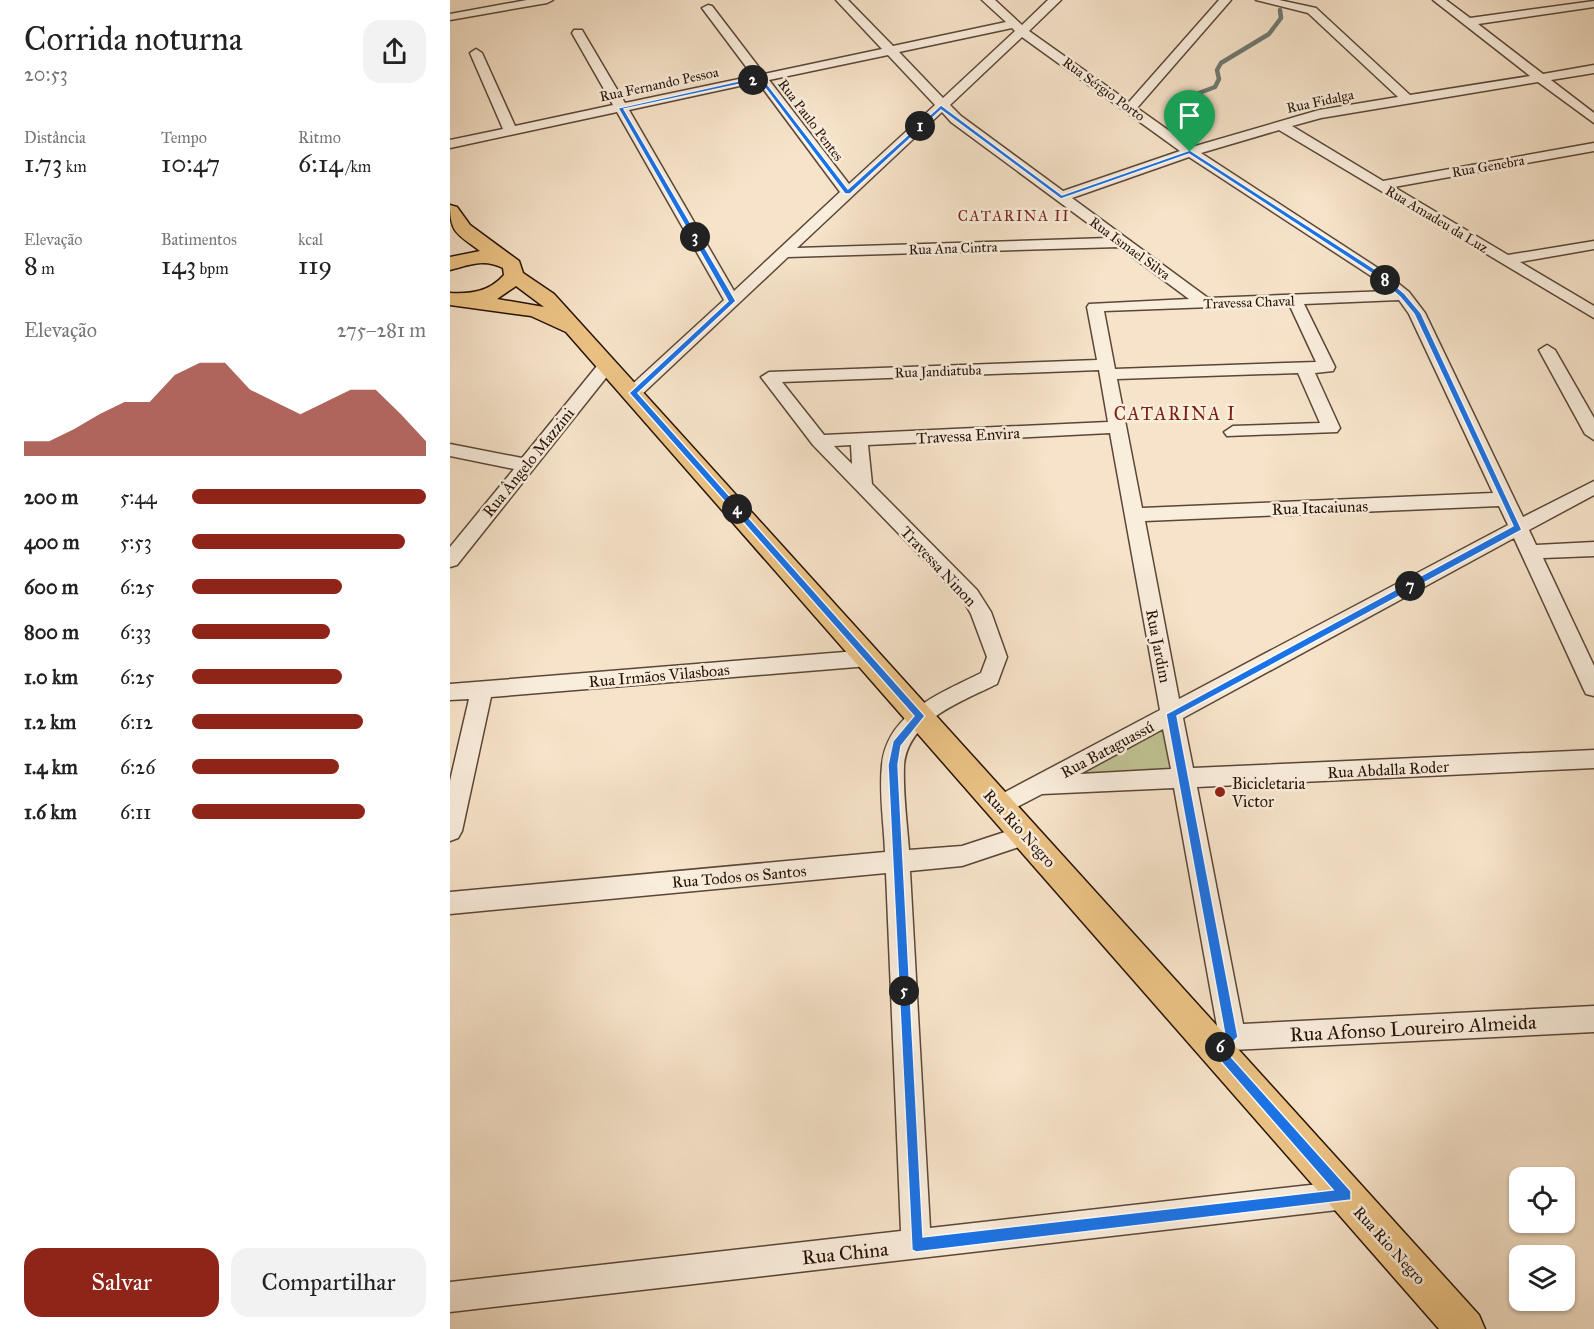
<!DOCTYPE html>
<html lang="pt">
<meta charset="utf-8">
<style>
:root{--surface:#fff;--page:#f2f2f2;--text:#222;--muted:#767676;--accent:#8f2418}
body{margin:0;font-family:"IM FELL Great Primer",serif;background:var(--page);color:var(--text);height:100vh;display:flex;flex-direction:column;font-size:22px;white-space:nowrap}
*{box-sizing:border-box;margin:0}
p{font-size:20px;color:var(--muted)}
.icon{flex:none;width:33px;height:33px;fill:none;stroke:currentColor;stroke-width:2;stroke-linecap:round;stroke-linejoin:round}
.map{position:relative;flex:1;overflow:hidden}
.sheet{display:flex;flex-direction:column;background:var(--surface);width:450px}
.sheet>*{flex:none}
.controls{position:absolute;left:1059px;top:1167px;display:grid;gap:12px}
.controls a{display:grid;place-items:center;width:66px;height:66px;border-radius:12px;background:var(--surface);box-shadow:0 2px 4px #0004;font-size:30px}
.pin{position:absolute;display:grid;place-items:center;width:51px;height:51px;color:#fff;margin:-62px -26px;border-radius:50% 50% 50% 0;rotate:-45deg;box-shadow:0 0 6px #0007}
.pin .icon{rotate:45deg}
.km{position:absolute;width:30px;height:30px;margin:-15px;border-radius:50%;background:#222;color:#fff;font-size:16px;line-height:30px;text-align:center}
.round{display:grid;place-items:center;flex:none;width:63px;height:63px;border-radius:18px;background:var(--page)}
.overview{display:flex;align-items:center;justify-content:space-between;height:102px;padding:0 24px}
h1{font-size:33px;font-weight:600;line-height:45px}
.metrics{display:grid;grid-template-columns:repeat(3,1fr);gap:9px;height:102px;padding:6px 24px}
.metrics div{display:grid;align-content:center}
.metrics b{font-size:26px;font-weight:600}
.metrics small{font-size:16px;font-weight:400}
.metrics p{font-size:16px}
.chart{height:168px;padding:12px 24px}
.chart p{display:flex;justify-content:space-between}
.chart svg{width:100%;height:108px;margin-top:6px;fill:var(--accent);opacity:.7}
.button{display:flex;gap:12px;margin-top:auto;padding:12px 24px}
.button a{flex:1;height:69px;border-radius:18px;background:var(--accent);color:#fff;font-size:24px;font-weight:600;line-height:69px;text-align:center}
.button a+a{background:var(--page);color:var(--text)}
ul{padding:0 24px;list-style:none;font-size:20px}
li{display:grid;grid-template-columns:96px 72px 1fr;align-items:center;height:45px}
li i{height:15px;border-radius:8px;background:var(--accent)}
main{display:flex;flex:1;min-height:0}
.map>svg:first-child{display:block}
.green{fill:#c0c394;stroke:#746a4d;stroke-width:1.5}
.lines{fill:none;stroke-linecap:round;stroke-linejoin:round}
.stream{stroke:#6e7971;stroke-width:4.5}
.minor-casing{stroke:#5b4637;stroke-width:3}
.major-casing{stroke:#271206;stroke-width:3}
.minor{fill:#f9eddc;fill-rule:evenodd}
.major{fill:#ebc284;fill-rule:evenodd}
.route{fill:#1a73e8;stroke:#fff;stroke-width:1.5;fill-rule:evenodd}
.poi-dot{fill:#8f2418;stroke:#f9eddc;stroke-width:2}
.labels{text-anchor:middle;stroke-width:5;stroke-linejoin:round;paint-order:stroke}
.far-street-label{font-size:14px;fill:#271206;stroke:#f9eddc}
.far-neighbourhood-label{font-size:15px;letter-spacing:1.5px;fill:#7a1f14;stroke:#f9eddc}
.street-label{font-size:16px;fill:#271206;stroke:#f9eddc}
.poi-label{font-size:16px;fill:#271206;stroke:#f9eddc;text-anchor:start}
.neighbourhood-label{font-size:18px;letter-spacing:1.5px;fill:#7a1f14;stroke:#f9eddc}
.near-street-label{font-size:20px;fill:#271206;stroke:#f9eddc}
</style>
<main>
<section class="sheet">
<div class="overview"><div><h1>Corrida noturna</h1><p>20:53</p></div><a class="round"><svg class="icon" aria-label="share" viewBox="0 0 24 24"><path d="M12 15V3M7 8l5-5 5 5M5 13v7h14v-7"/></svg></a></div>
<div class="metrics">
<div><p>Distância</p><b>1.73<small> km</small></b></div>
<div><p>Tempo</p><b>10:47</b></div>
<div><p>Ritmo</p><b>6:14<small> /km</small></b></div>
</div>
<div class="metrics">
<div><p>Elevação</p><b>8<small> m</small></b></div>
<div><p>Batimentos</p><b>143<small> bpm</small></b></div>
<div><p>kcal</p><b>119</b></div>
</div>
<div class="chart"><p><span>Elevação</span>275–281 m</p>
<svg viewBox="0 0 160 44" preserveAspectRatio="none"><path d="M0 44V38L10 38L20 33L30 27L40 22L50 22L60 11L70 6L80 6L90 17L100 22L110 27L120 22L130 17L140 17L150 27L160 38V44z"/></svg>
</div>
<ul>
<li><b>200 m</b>5:44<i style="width:100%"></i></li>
<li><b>400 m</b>5:53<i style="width:91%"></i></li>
<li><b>600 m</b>6:25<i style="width:64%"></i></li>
<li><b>800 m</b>6:33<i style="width:59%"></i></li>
<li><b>1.0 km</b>6:25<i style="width:64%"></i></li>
<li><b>1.2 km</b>6:12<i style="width:73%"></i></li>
<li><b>1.4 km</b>6:26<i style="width:63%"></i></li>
<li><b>1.6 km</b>6:11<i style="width:74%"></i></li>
</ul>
<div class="button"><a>Salvar</a><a>Compartilhar</a></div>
</section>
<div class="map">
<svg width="1144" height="1329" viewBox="0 0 1144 1329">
<rect width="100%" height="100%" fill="#f6e3c9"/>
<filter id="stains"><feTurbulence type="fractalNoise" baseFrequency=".00333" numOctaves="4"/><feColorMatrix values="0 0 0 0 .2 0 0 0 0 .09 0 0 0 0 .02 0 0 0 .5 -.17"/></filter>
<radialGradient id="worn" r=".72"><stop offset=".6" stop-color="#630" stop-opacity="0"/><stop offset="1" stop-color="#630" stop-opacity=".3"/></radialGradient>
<path class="green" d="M713,724l9,51 -113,5z"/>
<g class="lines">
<path class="stream" d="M733,99l32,-12 4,-8 -2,-9 4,-7 48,-29 12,-16 -1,-8"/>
<defs>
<g id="minor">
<path d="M77,0h26l-6,3 -97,17v-6z"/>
<path d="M386,0h12l45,46 113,-24 -24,-22h13l27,25 26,-25h13l-32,31 100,71 90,-102h12l-94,108 55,39 127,-37 79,-13 -90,-84 -52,-13h23l37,8 94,87 120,-19 -97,-76h13l24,18 124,-17v6l-116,17 65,50 51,-9v8l-43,7 43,33v10l-56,-41 -217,36 -29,8 91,55 211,-38v8l-200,36 114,68 86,-14v8l-74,13 74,44v12l-315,-188 -78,23 183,119 25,20 16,21 98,204 71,-36v14l-65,35 7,15 58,-3v14l-51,2 51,108v30l-8,-2 -3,-6 -69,-150 -331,180 10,50 401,-18v18l-397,19 46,237 351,-18v26l-362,18 -9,-4 -4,-9 -45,-249 -132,6 -42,22 -8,-3 -4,-7 4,-7 168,-89 -50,-277 -242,12 4,39 105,106 14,22 16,45 -10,27c-34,17 -90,36 -93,82 -1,28 3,57 5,84l53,-4 64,-21 8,3 4,7 -4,7 -72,24 -52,5 20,357 416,-47 10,4 4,10 -4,10 -10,4 -896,103v-30l451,-51 -15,-358 -436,41v-22l435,-40c-1,-28 -6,-59 -3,-87 5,-52 59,-72 99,-92l6,-16 -16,-43 -8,-14 -150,-155 -52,-68 8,-5 328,-12 -10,-53 2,-3 100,-5 -70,-52 -331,10 -149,140h-12l-3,-4 3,-4 97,-89 -107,-188 -167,36v-8l53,-11 -33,-76 6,-4 6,4 33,73 98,-21 -41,-72 2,-3h8l43,73 128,-27 -51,-68 6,-3 4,1 52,68 118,-25zM562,28l3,3 -72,67 -44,-46zM572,37l158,114 -117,40 -102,-75 -11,-11zM438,55l47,50 -86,79 -80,-104zM308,82l82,110 -106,99 -105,-181zM492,112l9,10 157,116 -311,10zM739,157l185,121 15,13 -181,7 -136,-100zM949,300l10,14 84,179 -351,15 -25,-129 181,-6 22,50 -87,3 -9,6 3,4 110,-4 3,-4 -25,-55 18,-2 2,-4 -31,-63zM839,304l27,58 -201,7 -11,-58zM649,370l9,52 -284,13 -42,-53zM401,445l1,19 -18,-18zM1049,506l9,19 -329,174 -34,-178zM713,729l8,40 -91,5z"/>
<path d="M1097,345l8,5 39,68v22l-9,-6 -46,-84z"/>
<path d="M157,360l6,1 2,4 -2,4 -156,196 -7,2v-20l64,-78 -64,-13v-12l72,14 79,-97z"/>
<path d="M419,650l7,2 3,6 -3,6 -7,2 -378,31 -29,134 -4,7 -8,3v-60l19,-82 -19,1v-16z"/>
</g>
<path id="major" d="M0,205l7,2 13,18 49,36 4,12 31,21 925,1021 6,14h-46l-873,-997 -35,-16 -81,-11v-12c21,1 39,-1 54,-18l-1,-7c-19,-10 -34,-3 -53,2v-13l30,-6c-22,-17 -30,-17 -30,-46zM66,286l28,21 -47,-8z"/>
</defs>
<use href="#minor" class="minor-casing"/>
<use href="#major" class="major-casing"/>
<use href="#minor" class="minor"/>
<use href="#major" class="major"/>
</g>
<path class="route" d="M311,76l87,113 93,-84 121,90 128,-45 191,123 24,21 16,19 101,217 -345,186 61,321 -13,13 126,141v9l-435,52 -4,-2 -24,-485 5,-24 21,-25 -285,-323 99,-92 -110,-193zM309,80l86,114h5l91,-84 120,89 128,-45 187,122 24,21 14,17 99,212 -347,188 59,321 -15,14 123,141 -410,47 -25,-472 3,-19 24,-30 -287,-323 98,-92 -112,-192z"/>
<circle class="poi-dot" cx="770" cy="792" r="6"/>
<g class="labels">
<g class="far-street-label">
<text transform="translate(209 84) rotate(-12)" y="5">Rua Fernando Pessoa</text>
<text transform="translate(654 89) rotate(36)" y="5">Rua Sérgio Porto</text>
<text transform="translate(870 101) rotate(-12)" y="5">Rua Fidalga</text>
<text transform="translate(361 120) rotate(53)" y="5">Rua Paulo Pentes</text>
<text transform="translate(1038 166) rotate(-10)" y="5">Rua Genebra</text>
<text transform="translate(987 219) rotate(31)" y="5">Rua Amadeu da Luz</text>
<text transform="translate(503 248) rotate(-2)" y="5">Rua Ana Cintra</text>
<text transform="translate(680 248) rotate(36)" y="5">Rua Ismael Silva</text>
<text transform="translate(799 302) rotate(-2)" y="5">Travessa Chaval</text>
<text transform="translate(488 371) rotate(-2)" y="5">Rua Jandiatuba</text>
</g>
<g class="far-neighbourhood-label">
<text x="564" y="221">CATARINA II</text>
</g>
<g class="street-label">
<text transform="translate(518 435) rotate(-3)" y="6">Travessa Envira</text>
<text transform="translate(78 462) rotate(-51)" y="6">Rua Ângelo Mazzini</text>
<text transform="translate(870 507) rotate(-2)" y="6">Rua Itacaiunas</text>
<text transform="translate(489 566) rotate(47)" y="6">Travessa Ninon</text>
<text transform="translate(709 646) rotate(79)" y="6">Rua Jardim</text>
<text transform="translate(209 675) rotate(-5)" y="6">Rua Irmãos Vilasboas</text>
<text transform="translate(657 749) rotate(-28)" y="6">Rua Bataguassú</text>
<text transform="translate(938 769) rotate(-3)" y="6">Rua Abdalla Roder</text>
<text transform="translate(570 828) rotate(48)" y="6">Rua Rio Negro</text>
<text transform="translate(289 876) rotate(-5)" y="6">Rua Todos os Santos</text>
<text transform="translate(940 1245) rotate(48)" y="6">Rua Rio Negro</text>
</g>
<g class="poi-label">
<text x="782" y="789">Bicicletaria<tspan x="782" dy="18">Victor</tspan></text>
</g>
<g class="neighbourhood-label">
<text x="725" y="420">CATARINA I</text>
</g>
<g class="near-street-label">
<text transform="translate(963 1028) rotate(-3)" y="7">Rua Afonso Loureiro Almeida</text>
<text transform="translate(395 1253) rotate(-6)" y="7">Rua China</text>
</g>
</g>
<rect width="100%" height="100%" filter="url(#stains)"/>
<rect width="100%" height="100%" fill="url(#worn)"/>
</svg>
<div class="controls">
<a><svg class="icon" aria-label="locate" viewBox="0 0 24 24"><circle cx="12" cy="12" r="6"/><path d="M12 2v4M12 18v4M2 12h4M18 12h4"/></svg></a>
<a><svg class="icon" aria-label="layers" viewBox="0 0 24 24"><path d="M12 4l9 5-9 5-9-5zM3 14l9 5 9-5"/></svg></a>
</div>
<div class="pin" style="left:740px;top:152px;background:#1e9e55"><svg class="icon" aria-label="arrive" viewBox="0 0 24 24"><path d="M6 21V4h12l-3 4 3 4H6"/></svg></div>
<b class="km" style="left:470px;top:126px">1</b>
<b class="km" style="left:303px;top:80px">2</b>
<b class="km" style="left:245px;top:237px">3</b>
<b class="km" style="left:287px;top:509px">4</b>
<b class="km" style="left:454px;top:991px">5</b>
<b class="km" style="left:770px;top:1047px">6</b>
<b class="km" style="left:960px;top:586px">7</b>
<b class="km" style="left:935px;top:280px">8</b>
</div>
</main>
